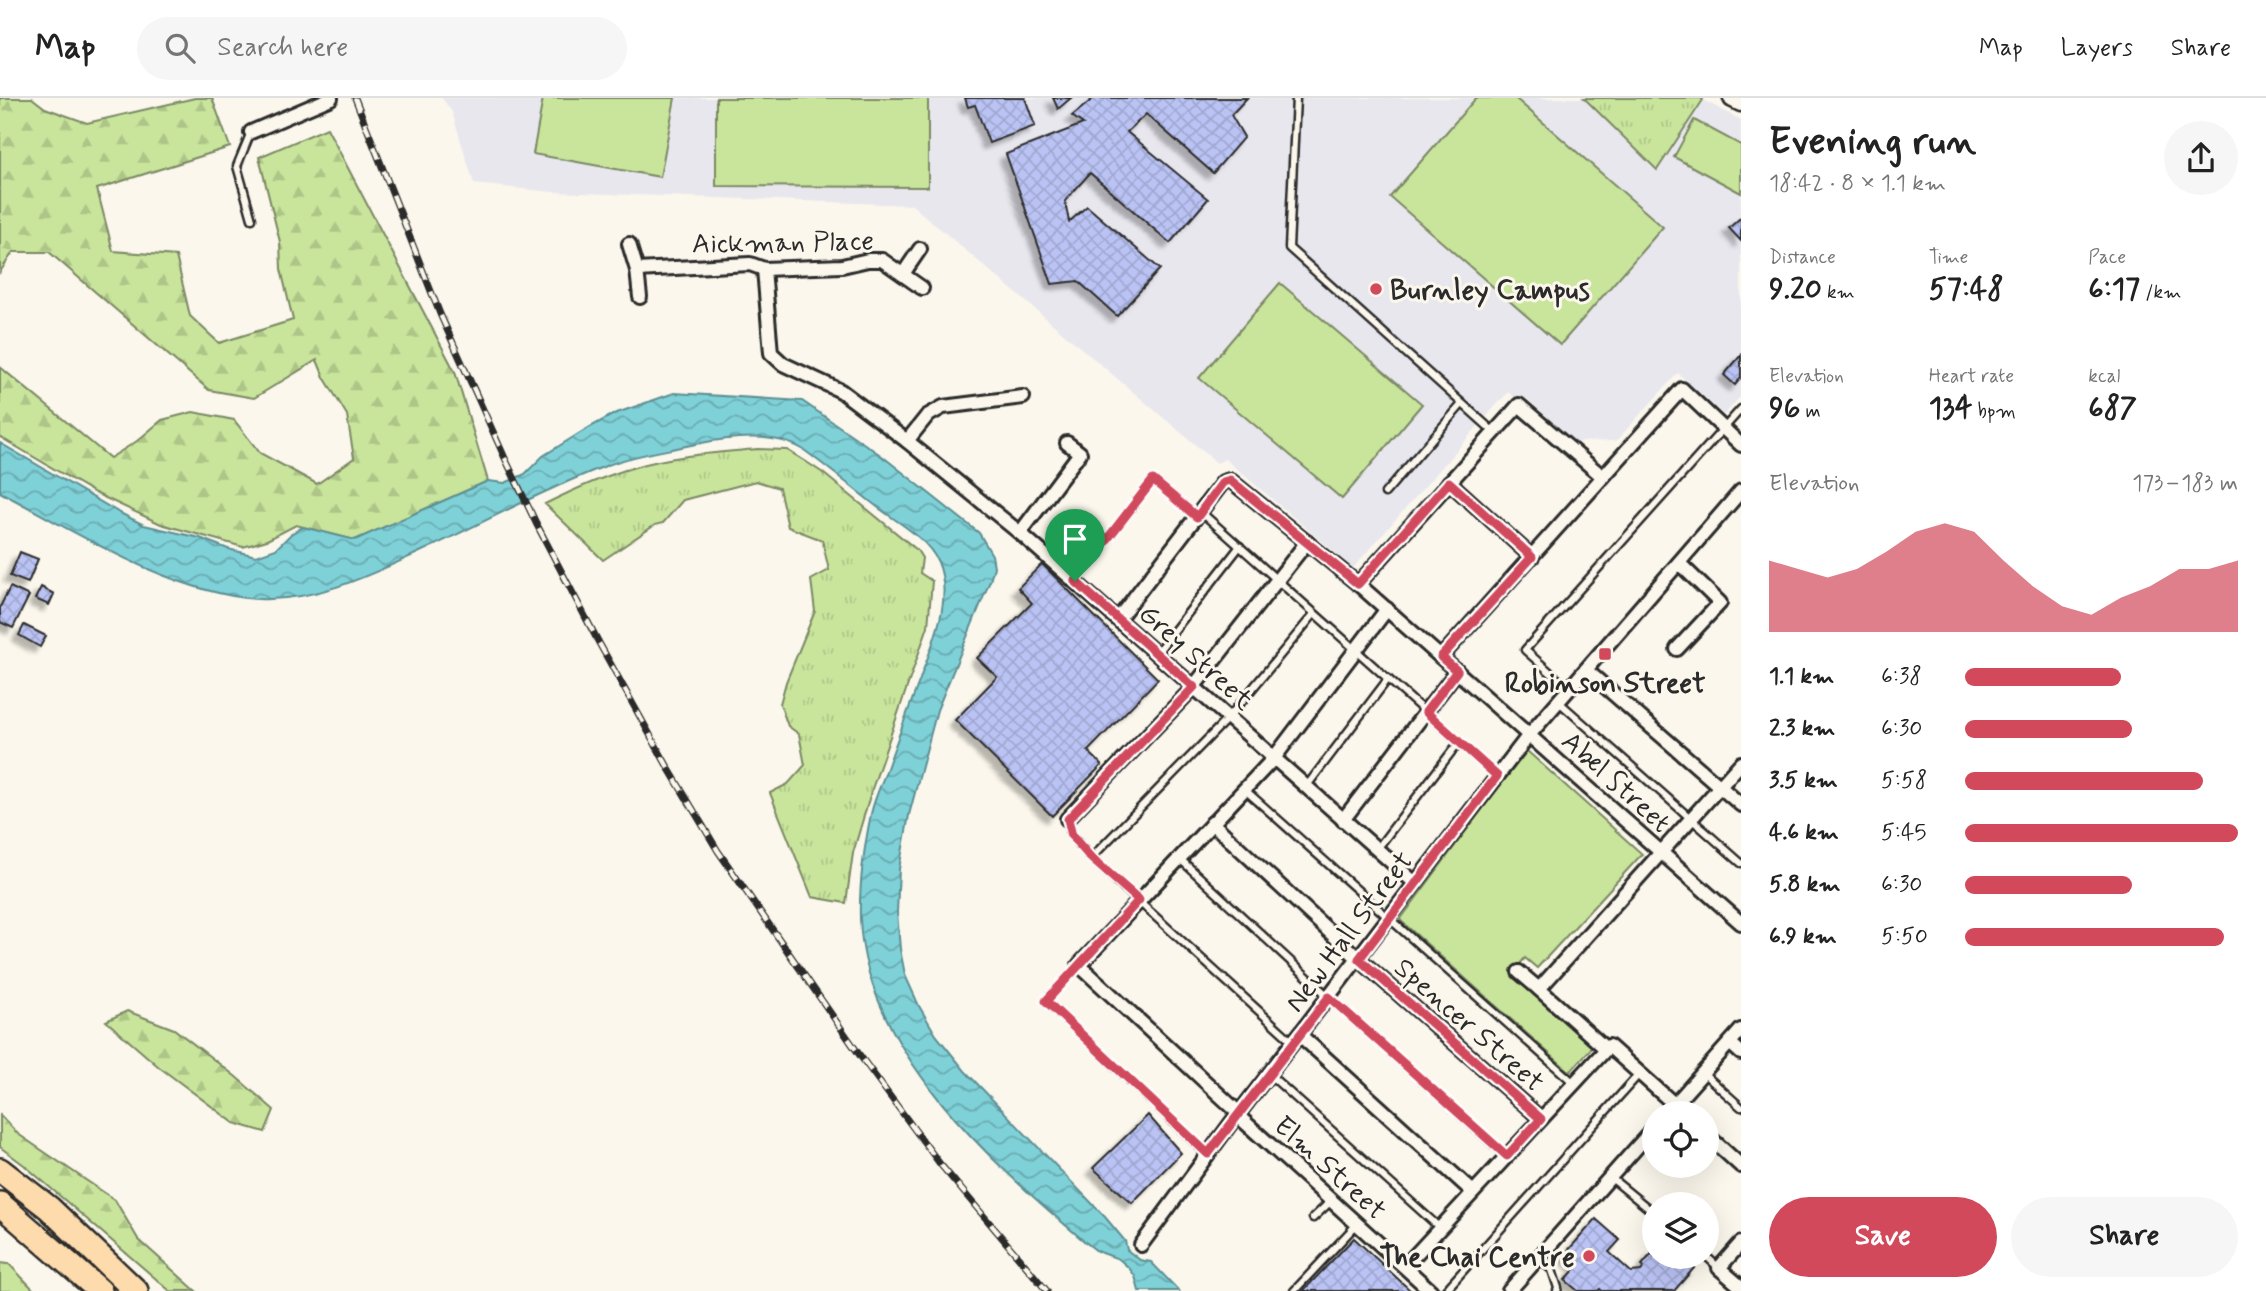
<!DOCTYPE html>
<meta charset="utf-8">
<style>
:root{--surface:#fff;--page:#f6f6f6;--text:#222;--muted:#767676;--line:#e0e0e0;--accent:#d1495b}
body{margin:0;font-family:Mynerve,sans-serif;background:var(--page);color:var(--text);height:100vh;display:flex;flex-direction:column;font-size:26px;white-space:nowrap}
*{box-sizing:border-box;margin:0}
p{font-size:23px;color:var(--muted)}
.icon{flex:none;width:38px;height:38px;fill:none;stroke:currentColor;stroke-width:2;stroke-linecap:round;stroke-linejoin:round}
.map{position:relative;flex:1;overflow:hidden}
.side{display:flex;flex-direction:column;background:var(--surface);width:525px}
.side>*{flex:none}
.tools{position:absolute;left:1642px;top:1003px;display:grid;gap:14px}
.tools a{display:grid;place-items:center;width:77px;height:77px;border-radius:50%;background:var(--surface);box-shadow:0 7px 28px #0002;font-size:35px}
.pin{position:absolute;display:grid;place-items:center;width:60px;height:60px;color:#fff;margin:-72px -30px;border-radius:50% 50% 50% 0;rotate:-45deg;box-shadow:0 0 7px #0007}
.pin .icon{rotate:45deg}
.round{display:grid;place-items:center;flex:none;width:74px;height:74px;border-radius:37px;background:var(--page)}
.overview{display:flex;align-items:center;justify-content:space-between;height:119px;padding:0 28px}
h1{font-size:38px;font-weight:700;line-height:52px}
.stats{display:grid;grid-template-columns:repeat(3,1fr);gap:10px;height:119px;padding:7px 28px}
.stats div{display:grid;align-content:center}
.stats b{font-size:30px;font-weight:700}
.stats small{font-size:19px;font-weight:400}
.stats p{font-size:19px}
.chart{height:196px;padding:14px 28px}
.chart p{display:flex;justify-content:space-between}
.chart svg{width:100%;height:126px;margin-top:7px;fill:var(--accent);opacity:.7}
.action{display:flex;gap:14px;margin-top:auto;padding:14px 28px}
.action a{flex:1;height:80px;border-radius:42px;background:var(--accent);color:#fff;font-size:28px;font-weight:700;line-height:80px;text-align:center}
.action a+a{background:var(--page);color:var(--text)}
ul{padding:0 28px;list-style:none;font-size:23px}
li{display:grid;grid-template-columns:112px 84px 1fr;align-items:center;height:52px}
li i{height:18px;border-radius:9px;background:var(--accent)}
header{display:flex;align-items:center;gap:42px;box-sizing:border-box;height:98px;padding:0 35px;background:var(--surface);border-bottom:2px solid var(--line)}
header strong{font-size:33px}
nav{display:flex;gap:38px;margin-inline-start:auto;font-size:24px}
.search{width:490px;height:63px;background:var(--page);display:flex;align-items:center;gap:18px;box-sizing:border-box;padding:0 24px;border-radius:38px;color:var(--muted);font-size:26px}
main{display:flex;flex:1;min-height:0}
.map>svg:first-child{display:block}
.built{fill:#e8e7ee}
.grass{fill:#c9e59c;stroke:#7a8864;stroke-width:2}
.forest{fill:url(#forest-firs);stroke:#7a8864;stroke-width:2}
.park{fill:url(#park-tufts);stroke:#7a8864;stroke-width:2}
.water{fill:url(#water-waves);stroke:#5d8f93;stroke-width:2}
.building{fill:url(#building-cross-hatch);stroke:#2b2b2b;stroke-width:2;filter:url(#shadow)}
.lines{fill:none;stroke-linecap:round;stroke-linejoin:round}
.lane-casing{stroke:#2b2b2b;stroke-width:11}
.street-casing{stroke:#2b2b2b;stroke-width:18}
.secondary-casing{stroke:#2b2b2b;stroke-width:23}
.highway-casing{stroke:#2b2b2b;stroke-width:28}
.lane{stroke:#fbf7ec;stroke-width:6}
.street{stroke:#fbf7ec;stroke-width:12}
.secondary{stroke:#fbf7ec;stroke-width:18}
.highway{stroke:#fedbac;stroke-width:23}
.rail-casing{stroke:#2b2b2b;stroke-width:7}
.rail{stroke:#fbf7ec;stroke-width:4.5;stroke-dasharray:13;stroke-linecap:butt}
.route-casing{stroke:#fff;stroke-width:14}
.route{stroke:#d1495b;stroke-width:9}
.poi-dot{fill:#d1495b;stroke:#fbf7ec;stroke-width:2.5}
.labels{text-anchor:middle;stroke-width:6;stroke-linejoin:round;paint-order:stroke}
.street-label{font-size:28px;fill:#2b2b2b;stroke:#fbf7ec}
.poi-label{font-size:28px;font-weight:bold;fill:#2b2b2b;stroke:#fbf7ec;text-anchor:start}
</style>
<header>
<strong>Map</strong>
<div class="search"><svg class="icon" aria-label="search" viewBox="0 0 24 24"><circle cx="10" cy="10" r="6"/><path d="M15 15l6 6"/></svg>Search here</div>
<nav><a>Map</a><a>Layers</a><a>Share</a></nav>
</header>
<main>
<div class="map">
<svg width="1741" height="1193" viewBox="0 0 1741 1193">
<defs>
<pattern id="forest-firs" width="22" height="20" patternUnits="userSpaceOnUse" patternTransform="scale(1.75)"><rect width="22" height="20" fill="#c9e59c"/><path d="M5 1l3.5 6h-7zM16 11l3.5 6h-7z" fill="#adc587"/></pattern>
<pattern id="park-tufts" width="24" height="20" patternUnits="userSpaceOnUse" patternTransform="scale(1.75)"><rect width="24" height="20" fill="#c9e59c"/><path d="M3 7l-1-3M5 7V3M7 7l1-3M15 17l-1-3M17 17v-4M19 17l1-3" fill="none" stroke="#adc587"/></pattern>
<pattern id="water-waves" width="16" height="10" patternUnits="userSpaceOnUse" patternTransform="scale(1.75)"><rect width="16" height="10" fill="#7fd1d8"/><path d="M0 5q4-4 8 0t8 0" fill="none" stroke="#68aaaf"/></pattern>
<pattern id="building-cross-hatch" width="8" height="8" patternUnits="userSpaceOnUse" patternTransform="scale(1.75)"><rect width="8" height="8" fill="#bac3f4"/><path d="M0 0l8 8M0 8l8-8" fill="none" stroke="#a0a8d1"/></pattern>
<filter id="shadow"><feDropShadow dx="-6" dy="6" stdDeviation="2" flood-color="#0004"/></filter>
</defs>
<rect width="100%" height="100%" fill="#fbf7ec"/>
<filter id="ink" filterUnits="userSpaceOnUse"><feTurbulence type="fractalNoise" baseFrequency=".0143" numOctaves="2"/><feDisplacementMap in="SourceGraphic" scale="14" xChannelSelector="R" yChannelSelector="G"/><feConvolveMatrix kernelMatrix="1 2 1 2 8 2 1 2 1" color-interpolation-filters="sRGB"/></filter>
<g filter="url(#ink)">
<path class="built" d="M442,0h1142l73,72 46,-70 38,20v276l-17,19 -46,-42 -62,68 -40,1 -50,-44h-11l-7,-6 -155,176 -128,-109 -8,4 -305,-258 -359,-13 -79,-8 -22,-72z"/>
<g class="grass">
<path d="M543,0h132l-15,79 -127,-23z"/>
<path d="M716,0h212v89l-212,-1z"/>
<path d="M1476,0h39l148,129 -103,118 -170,-148z"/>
<path d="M1694,22l47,25v48l-67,-36z"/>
<path d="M1280,185l142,121 -80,95 -143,-121z"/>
<path d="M1526,652l116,104 -105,114 -12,-10 -12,14 81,73 -24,27 -170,-152z"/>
</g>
<g class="forest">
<path d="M0,0h32l13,10 42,15 108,-25h17l18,49 -133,42 16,62 63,5 14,60 29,27 74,-23 -12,-51 -1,-27 -21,-85 68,-29 128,244 33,109 -133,59 -59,-15 -29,15 -24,7 -82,-23 -66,-31 -95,-56v-70l110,91 27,-17 25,-21 31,-8 41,8 26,33 57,31 37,-26 -7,-43 -23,-38 -7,-17 -63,38 -45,-8 -160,-138h-36l-13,20z"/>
<path d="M127,913l47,18 61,47 39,34 -9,22 -31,-9 -75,-56 -53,-46z"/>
<path d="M0,1017l18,19 97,66 23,39 58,52h-26l-146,-126 -24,-18z"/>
<path d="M0,1165l9,1 26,27h-35z"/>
</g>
<g class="park">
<path d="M1584,0h117l2,2 -46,70z"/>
<path d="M757,351l30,1 18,11 18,12 94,77 5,8 -2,15 12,8 -4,45 -57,166 -18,61 -7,50 -34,-6 -42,-104 18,-9 17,-19 -6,-31 -11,-8 -8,-22 6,-22 29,-71 -4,-31 18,-10 -7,-30 -34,-13 -9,-39 -23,-7 -73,19 -20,23 -8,2 -52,35 -58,-56c28,-14 59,-28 90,-37 39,-12 82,-14 122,-18z"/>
</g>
<path class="water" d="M674,295l128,8 80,55 97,77 13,22 2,12 -4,14 -53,129 -28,105 -10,54 -2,43 3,37 5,26 14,31 17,29 29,36 140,146 20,24 2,9 13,10 11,2 28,29h-40l-4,-15 -6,-8 -10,-9 -22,-8 -13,-10c-93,-79 -219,-191 -224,-322 -1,-34 4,-71 11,-105 3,-14 9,-27 14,-40 11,-32 23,-63 35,-95 12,-35 34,-79 18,-117 -10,-23 -39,-39 -58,-53 -26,-20 -50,-40 -76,-59 -30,-19 -75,-13 -108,-6 -31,7 -64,11 -93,23 -63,24 -122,57 -183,85 -50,23 -105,50 -162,47 -85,-5 -183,-67 -258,-107v-49l118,69 26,13 56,13 28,11 28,7 20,-7 16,-16 11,-6 52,13 133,-59 17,2 20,-9 18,-18 40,-25 31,-17z"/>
<g class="building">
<path d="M965,0h60l10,28 -46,17 -14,-38 -7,2z"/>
<path d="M1053,0h18l-13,11z"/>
<path d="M1094,0h153l-16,17 13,22 -31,36 -67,-59 -19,18 81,67 -38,44 -80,-70 -25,28 4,21 18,-16 73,63 -43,47 -39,-35 -26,3 -46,-130 77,-30 -11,-8z"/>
<path d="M1741,119v24l-12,-13z"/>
<path d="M1741,257v23l-6,7 -11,-10z"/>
<path d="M20,454l18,7 -10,24 -18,-7z"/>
<path d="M1042,466l116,115 -70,72 14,14 -50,51 -97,-96 42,-43 -20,-19 55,-55 -14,-15z"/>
<path d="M10,489l19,9 -16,32 -13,-6v-15z"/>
<path d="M41,489l13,7 -5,11 -14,-6z"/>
<path d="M24,527l22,11 -6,11 -21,-12z"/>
<path d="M1148,1017l33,38 -49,50 -39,-35z"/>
<path d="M1596,1121l24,21 -11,12 22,20 10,-1 3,-4 -2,-2 12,-14v5h30l11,11 -21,24h-72l-2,-2 -2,2h-20l-13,-11 12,-13 -13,-12z"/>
<path d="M1354,1140l57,53h-108z"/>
</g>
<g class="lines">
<defs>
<g id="lane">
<path d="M1296,0l-7,150 205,184"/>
<path d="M251,34l-14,34 15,53"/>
<path d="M1385,395l77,-89"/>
<path d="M1201,414l296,264"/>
<path d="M1075,483l78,-101 43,36"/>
<path d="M1156,556l84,-108"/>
<path d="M1569,591l-44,-39 216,-241"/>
<path d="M1559,604l182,161"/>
<path d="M1306,689l82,-108"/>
<path d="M1244,691l330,294"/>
<path d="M1067,721l5,17 19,22 202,184"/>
<path d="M1377,751l82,-107"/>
<path d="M1091,760l138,-141 85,-103"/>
<path d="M1179,760l150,139 177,159"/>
<path d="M1079,867l-33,36 161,153"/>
<path d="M1703,975l38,34"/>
<path d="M1269,976l171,154"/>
<path d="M1610,1079l44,36"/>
<path d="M1313,1120l19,-18"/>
<path d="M1706,1158l13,12"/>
<path d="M1538,1160l14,12 6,18 -1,3"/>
<path d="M1294,1193l63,-67"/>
<path d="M1445,1193l195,-218"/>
</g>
<g id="street">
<path d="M251,34l80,-34"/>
<path d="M629,146l8,26 3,27"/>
<path d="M764,171l7,84 12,11 58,27 66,50 113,92 395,350"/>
<path d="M637,172l113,-6 14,5 78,-3 26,-6h14l40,28"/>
<path d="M903,176l17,-25"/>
<path d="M907,343l20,-25 16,-9 80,-10"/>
<path d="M1449,384l83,75"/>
<path d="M1020,435l60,-80 -13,-10"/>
<path d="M1358,486l161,-179 84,72"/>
<path d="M1387,511l-113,149 -195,207 160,148 -2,2 194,176"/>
<path d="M1118,521l105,-137 7,-2 128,104 383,339"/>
<path d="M1677,551l43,-46 -41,-40"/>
<path d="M1441,559l241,-268 59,56"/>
<path d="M1586,572l155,135"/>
<path d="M1067,721l124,-129 116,-148"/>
<path d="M1343,722l114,-149"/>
<path d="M1212,725l147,136 182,160"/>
<path d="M1519,874l20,17"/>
<path d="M1300,937l173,157"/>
<path d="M1730,945l11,10"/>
<path d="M1606,951l-67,-60 202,-226"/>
<path d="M1239,1015l290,-378 212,-244"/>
<path d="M1667,1015l74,-83"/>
<path d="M1706,1036l35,32"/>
<path d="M1741,1145l-22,25 22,19"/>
<path d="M1141,1147l96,-130"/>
<path d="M1405,1168l204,-220 75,67"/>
<path d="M1509,1193l145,-163"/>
</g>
<path id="secondary" d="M1733,0l8,4"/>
<g id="highway">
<path d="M0,1072l49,38 87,83"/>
<path d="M0,1106l100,87"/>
</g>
</defs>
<use href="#lane" class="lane-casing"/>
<use href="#street" class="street-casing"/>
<use href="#secondary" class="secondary-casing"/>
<use href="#highway" class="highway-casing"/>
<use href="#lane" class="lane"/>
<use href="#street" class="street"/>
<use href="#secondary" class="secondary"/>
<use href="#highway" class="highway"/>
<defs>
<path id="rail" d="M355,0l85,216 64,142 32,67 63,120 70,126 49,82 143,206 79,107 107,127"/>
</defs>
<use href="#rail" class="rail-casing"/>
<use href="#rail" class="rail"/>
</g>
</g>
<g class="lines" filter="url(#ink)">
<defs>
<path id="route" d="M1153,382l44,37 26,-35 7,-2 128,104 91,-102 83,75 -91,100 16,14 -31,41 71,64 -138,183 182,160 -34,37 -178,-159 -121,157 -162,-153 93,-101 -48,-42 -19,-22 -4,-17 126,-132 -119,-106z"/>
</defs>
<use href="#route" class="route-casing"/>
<use href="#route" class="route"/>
</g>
<g class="poi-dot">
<circle cx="1376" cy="191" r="7"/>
<rect x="1598" y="549" width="14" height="14" rx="3.5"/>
<circle cx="1589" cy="1158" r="7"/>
</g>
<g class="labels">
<g class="street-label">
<text transform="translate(783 143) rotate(-1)" y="10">Aickman Place</text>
<text transform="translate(1197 558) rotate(42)" y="10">Grey Street</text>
<text transform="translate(1617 683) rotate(42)" y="10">Abel Street</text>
<text transform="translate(1348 833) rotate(-53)" y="10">New Hall Street</text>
<text transform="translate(1470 926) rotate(41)" y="10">Spencer Street</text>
<text transform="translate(1331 1069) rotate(42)" y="10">Elm Street</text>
</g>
<g class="poi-label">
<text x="1390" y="201">Burnley Campus</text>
<text x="1605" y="594" text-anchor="middle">Robinson Street</text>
<text x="1575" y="1168" text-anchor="end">The Chai Centre</text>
</g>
</g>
</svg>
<div class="tools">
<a><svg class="icon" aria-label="locate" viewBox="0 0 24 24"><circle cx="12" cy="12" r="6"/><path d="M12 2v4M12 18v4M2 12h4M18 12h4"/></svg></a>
<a><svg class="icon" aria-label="layers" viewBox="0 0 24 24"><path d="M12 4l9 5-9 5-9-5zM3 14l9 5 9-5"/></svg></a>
</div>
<div class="pin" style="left:1075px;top:483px;background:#1e9e55"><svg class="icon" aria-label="arrive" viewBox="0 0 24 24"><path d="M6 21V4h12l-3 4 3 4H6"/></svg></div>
</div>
<section class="side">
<div class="overview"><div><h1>Evening run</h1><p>18:42 · 8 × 1.1 km</p></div><a class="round"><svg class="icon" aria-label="share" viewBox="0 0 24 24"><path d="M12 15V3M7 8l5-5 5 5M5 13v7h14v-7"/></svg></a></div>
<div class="stats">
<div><p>Distance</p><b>9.20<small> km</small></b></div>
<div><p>Time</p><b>57:48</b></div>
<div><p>Pace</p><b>6:17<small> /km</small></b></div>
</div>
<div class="stats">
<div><p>Elevation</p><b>96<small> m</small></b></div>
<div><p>Heart rate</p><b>134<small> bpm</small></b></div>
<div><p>kcal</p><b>687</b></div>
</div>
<div class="chart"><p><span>Elevation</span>173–183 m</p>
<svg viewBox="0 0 160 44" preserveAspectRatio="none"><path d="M0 44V19L10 22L20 25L30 22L40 16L50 9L60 6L70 9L80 19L90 28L100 35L110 38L120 32L130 28L140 22L150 22L160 19V44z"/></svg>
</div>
<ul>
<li><b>1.1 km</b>6:38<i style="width:57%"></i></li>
<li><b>2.3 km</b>6:30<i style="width:61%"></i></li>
<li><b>3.5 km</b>5:58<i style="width:87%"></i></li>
<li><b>4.6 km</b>5:45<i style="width:100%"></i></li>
<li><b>5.8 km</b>6:30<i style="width:61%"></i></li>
<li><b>6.9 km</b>5:50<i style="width:95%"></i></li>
</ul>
<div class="action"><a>Save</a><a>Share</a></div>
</section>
</main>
